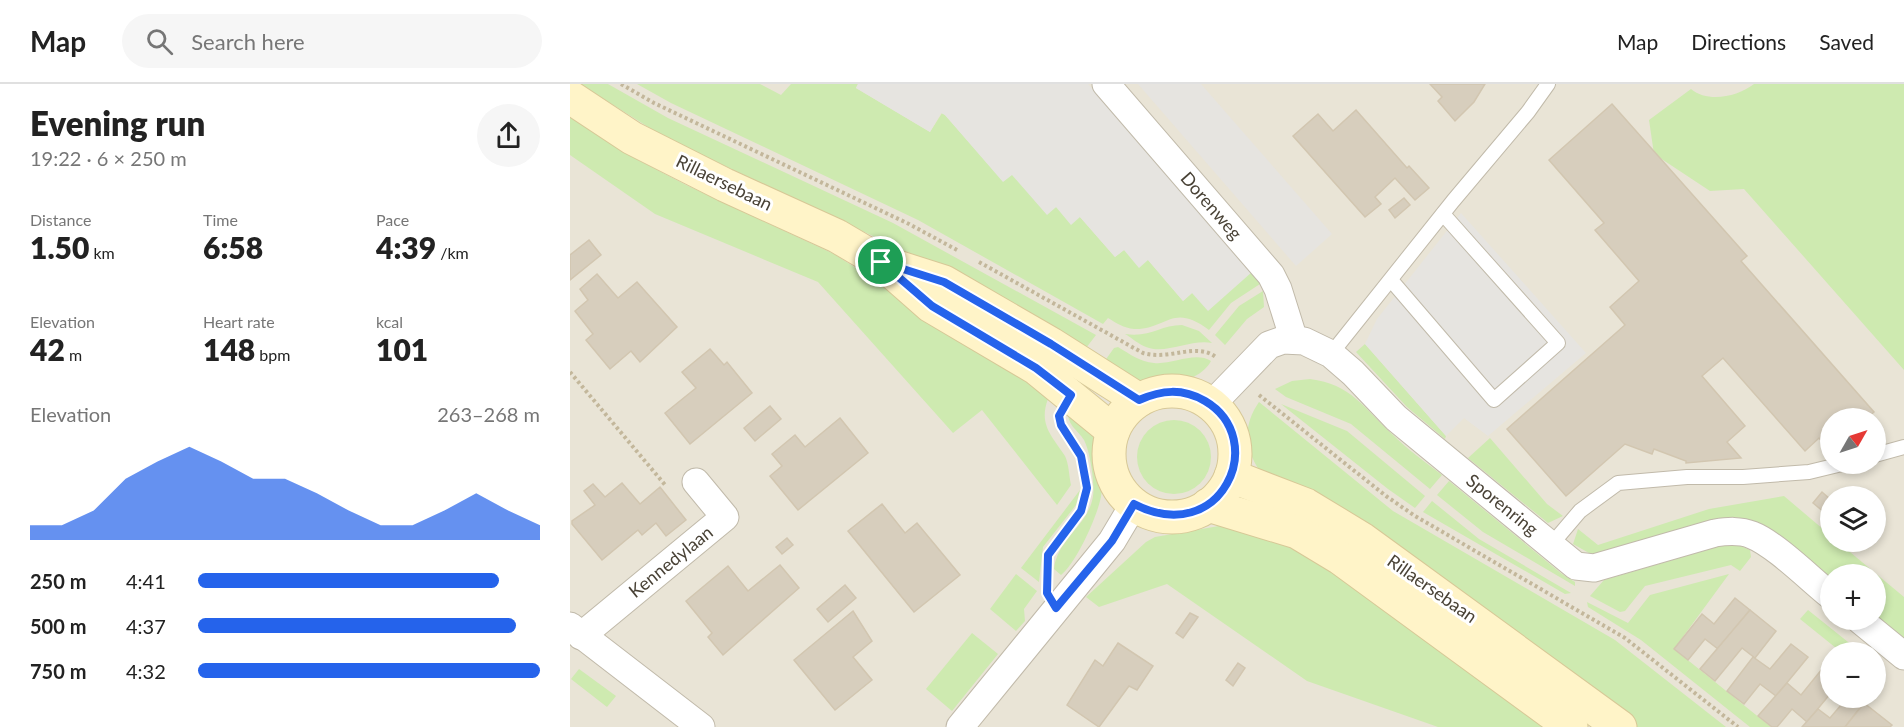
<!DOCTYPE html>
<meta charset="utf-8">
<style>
:root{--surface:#fff;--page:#f6f6f6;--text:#222;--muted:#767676;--line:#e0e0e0;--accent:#2563eb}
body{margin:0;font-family:Lato,sans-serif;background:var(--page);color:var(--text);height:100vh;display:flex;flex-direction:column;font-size:22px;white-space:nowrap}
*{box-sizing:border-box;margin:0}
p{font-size:20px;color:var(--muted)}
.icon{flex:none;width:33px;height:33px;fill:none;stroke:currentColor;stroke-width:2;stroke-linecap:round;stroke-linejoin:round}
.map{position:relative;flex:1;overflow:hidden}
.panel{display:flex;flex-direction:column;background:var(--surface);width:570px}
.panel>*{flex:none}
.needle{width:39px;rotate:51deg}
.controls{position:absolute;left:1250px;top:324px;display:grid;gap:12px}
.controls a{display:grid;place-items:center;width:66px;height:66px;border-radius:50%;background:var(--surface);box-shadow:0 3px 9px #0003;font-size:30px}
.pin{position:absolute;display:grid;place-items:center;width:51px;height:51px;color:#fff;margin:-26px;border:3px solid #fff;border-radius:50%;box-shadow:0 2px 6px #0007}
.round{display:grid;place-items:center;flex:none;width:63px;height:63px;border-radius:32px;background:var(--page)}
.summary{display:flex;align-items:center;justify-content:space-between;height:102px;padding:0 30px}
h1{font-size:33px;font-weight:800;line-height:45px}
.figures{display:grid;grid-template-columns:repeat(3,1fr);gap:9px;height:102px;padding:6px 30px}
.figures div{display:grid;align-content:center}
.figures b{font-size:30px;font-weight:800}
.figures small{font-size:16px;font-weight:400}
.figures p{font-size:16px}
.chart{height:168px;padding:12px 30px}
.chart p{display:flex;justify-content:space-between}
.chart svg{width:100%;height:108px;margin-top:6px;fill:var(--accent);opacity:.7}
ul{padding:0 30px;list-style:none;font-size:20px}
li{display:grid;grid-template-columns:96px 72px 1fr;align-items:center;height:45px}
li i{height:15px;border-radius:8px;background:var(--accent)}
header{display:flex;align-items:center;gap:36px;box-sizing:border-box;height:84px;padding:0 30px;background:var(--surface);border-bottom:2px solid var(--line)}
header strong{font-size:28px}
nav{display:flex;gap:33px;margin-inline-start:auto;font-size:21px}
.search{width:420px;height:54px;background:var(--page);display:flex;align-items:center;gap:15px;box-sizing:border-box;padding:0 21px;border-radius:33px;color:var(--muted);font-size:22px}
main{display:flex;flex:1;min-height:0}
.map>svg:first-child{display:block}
.residential{fill:#e9e4d6;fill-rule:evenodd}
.green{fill:#ceeab0}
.parking{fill:#e6e4e0}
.building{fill:#d7cebd;stroke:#d2c6b0;stroke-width:1.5}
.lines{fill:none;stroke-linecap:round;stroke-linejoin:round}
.lane-casing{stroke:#c1baaa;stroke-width:16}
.street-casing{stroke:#c1baaa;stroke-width:29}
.secondary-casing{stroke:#d7c897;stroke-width:35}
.path{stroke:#c3b79b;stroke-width:4;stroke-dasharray:3 3;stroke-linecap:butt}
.lane{stroke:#fff;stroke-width:14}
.street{stroke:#fff;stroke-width:27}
.secondary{stroke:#fff4c8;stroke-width:33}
.route-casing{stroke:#fff;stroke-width:12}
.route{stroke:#2563eb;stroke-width:8}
.labels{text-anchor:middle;stroke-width:6;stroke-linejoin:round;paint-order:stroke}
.street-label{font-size:18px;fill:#494236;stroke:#fff}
</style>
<header>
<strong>Map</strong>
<div class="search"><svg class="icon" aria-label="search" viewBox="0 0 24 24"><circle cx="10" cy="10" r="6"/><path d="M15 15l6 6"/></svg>Search here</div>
<nav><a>Map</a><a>Directions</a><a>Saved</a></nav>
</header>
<main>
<section class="panel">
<div class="summary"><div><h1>Evening run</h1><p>19:22 · 6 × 250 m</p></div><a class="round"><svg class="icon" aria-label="share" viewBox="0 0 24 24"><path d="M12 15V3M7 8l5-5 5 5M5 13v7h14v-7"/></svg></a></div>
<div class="figures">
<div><p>Distance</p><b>1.50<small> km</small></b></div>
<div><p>Time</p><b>6:58</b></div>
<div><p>Pace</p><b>4:39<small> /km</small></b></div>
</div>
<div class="figures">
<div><p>Elevation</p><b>42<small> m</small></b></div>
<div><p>Heart rate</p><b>148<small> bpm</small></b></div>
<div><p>kcal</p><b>101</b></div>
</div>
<div class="chart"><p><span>Elevation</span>263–268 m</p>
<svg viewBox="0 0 160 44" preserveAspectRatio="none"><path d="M0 44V38L10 38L20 32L30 19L40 12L50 6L60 12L70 19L80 19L90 25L100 32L110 38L120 38L130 32L140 25L150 32L160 38V44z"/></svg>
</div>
<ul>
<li><b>250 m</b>4:41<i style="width:88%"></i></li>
<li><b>500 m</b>4:37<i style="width:93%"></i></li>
<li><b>750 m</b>4:32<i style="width:100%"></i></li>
</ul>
</section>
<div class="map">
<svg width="1334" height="643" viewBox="0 0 1334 643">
<rect width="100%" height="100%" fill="#f5f2e8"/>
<path class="residential" d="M0,0h1334v643h-1334zM1260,334h45v46h-45zM1260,412h45v46h-45zM1260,490h45v46h-45zM1260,568h45v46h-45z"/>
<g class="green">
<path d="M10,0h28l60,34 225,105 203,112 -13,17 -189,-106 -230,-109z"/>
<path d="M67,0h123l21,11 10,-11h67l-2,4 74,44 12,-19 3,2 58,66 9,-7 35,40 9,-7 24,10 35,40 9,-7 24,10 35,41 9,-8 60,-21 8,12 -29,19 -22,27c-37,-28 -42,0 -75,-1 -10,-1 -18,-6 -26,-11l-5,6 -185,-104 -247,-117z"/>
<path d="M1184,0h150v286l-160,-181 -34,2 -56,-37 -5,-34 42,-31c17,14 46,8 63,-5z"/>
<path d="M0,32l68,44 48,25 148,69 81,52 78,45 55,48c-10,26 5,38 17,57 4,8 4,20 6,29l-14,20 -75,-95 -29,23 -135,-151 -163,-68 -85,-59z"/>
<path d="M693,207l1,16 -17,12 -22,26 -10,-10 24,-29z"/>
<path d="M612,241l17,6 13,12c-22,-4 -46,12 -66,4 -8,-3 -14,-9 -21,-13 25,4 35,-9 57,-9z"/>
<path d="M795,260l81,92 -1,3 -38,-32 -51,-55z"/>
<path d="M548,263c12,7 22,15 36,16 18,2 41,-12 57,-2 -11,21 -47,27 -69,21 -13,-4 -26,-13 -38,-20l10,-14z"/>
<path d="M740,295c41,5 54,29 82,55 15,15 33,28 50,41l-12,14 -79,-65 -65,-27 -11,-8 17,-8z"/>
<path d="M689,318l134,109 222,129 111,87h-91l-375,-256c-16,-23 -17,-46 -1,-69z"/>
<path d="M711,320l66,27 78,65 -10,12 -27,-19z"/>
<path d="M498,329c7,4 18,9 23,15 10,14 14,57 9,73 -5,20 -24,62 -39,74l-7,-6c3,-30 35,-44 39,-73 2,-12 -3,-45 -9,-56 -6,-10 -16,-14 -16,-27z"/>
<circle cx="604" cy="373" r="37"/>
<path d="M920,354l57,66 16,12 -15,7 -80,-65z"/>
<path d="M879,397l113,93 13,8v4l-92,-54 -46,-37z"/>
<path d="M510,406l-4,15 -33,42 -4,35 -18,-14z"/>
<path d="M1214,412l46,39v7h8l66,55v42l-29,-24v-41h-45v4l-79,-58 -17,-3 -19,2 -115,35 -11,-1 -16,-9 5,-15 20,16 111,-36z"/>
<path d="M862,417l47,38 92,54 -6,1 -142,-82z"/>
<path d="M649,442l21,1 49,12 270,188h-121l-131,-46 -140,-97 -68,23 -13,-10 60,-55 9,-5z"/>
<path d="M1157,460h9l14,6 1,7 -11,14 -9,-6 -86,21 -20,25 -5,1 -30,-16 14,-16z"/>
<path d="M446,490l21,17 -13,18 1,12 -9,10 -26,-22z"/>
<path d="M1159,490l-55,75 97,78h-21l-109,-87 -53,-33 -1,-5 41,21 22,-28z"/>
<path d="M1238,526l45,36 -5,6h-7l-41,-33z"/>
<path d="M402,549l26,21 -46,57 -26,-22z"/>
<path d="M9,585l37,27 -9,11 -36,-28z"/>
</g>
<g class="parking">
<path d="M288,0h230l164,188 -44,39 -16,-18 -9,8 -35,-41 -9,8 -15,-18 -9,7 -35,-40 -9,8 -15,-18 -9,8 -35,-40 -9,7 -58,-67 -4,-2 -11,19 -74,-44z"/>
<path d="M568,0h63l131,150 -36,32z"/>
<path d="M891,129l125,140 -98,83 -24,-18 -18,18 -81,-92 12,-25z"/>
</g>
<g class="building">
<path d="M860,0h55l-11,18 -19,19 -17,-20 4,-4z"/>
<path d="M1042,20l135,152 -6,5 133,151 -7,6h-37v33l-11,-13 -14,13 -82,-93 -21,18 43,50 -18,16 14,16 -55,5v-2l-32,-12 -2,5 -27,-10 -59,52 -59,-67 118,-104 -15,-18 29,-26 -44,-51 9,-7 -55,-63z"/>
<path d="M786,26l51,58 2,-2 20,22 -14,12 -20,-22 -20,19 6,7 -16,13 -72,-81 25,-22 15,17z"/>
<path d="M834,114l6,7 -15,13 -6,-8z"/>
<path d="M19,156l12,15 -31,25v-25z"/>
<path d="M27,190l21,24 19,-16 40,45 -37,35 -9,-11 -21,18 -24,-29 7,-6 -18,-23 13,-11 -8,-11z"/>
<path d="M140,265l14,16 3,-3 25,31 -62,51 -25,-31 31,-25 -14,-16z"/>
<path d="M200,322l11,13 -26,22 -11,-13z"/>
<path d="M270,334l28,35 -70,57 -28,-34 12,-10 -10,-12 23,-19 10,12z"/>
<path d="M52,399l18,21 20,-17 26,33 -20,16 -10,-13 -14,12 -4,-5 -36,30 -30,-36v-3l23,-16 -11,-14 9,-7 12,13z"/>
<path d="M1252,408l8,7v18l-17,-14z"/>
<path d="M312,420l23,29 12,-10 43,52 -46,37 -66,-81z"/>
<path d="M217,454l6,7 -11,9 -6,-7z"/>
<path d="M210,481l19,23 -76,67 -15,-18 4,-4 -26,-32 42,-35 20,25z"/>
<path d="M275,501l11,13 -28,24 -11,-13z"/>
<path d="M1165,514l15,12 -32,39 -13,-10 -17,21 -14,-11 28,-35 12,10z"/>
<path d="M1180,526l26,21 -21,27 -13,-10 -27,33 -15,-12z"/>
<path d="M283,527l19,30 -19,16 19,23 -37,30 -41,-50z"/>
<path d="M620,529l8,4 -15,21 -7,-5z"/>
<path d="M548,559l35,23 -16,24 -8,-4 -30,41 -32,-22 28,-45 8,6z"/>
<path d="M1221,560l17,13 -32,39 -16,-12 -16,20 -17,-13 26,-34 17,12z"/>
<path d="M668,579l7,5 -12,18 -7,-6z"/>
<path d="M1252,585l8,6v19l-23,28 -15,-13 -15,18h-5l-14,-11 29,-33 14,12z"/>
<path d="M1277,614h10l7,5 -19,24h-43l16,-18 12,9z"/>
<path d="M1294,619l28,22 -2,2h-45z"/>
</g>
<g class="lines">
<defs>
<g id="lane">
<path d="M821,196l103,120 64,-57 -115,-129"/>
<path d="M761,270l122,-153 75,-89 20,-28"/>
<path d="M1305,371l29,-8"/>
<path d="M981,461l29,-34 38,-28 69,-6h56l66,-5 33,-8"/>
</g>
<g id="street">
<path d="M536,0l165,191 7,14 16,51"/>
<path d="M641,321l58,-60 14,-5 21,1 27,13 22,19 43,45 180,148 18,2 121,-35c13,-2 25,-3 37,2 23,9 58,44 78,60"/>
<path d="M1290,536l44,36"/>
<path d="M0,542l131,101"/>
<path d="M11,552l144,-119 -29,-35"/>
<path d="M390,643l152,-186 22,-37"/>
</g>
<g id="secondary">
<path d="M0,13l62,41 93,47 112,51 44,26 50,44 105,62 77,63"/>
<path d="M324,182l50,16 107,62 88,56"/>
<circle cx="602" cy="370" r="63"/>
<path d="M661,392l75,29 56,34 258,188"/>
<path d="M638,421l89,27 43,26 231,169"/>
</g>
</defs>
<use href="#lane" class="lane-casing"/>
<use href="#street" class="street-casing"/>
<use href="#secondary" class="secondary-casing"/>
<g class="path">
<path d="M51,0l33,19 255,121 48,26"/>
<path d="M409,178l164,91c27,8 54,-12 74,5"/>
<path d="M0,288l96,114"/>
<path d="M689,311l127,101 29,20 210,122 113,89"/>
<path d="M478,489c0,-6 -1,-14 0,-19 3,-8 11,-17 17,-23 25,-31 28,-50 10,-87"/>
</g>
<use href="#lane" class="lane"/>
<use href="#street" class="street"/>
<use href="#secondary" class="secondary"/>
</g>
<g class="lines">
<defs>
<path id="route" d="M311,178l63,20 107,62 88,56c23,-10 43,-12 66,1 65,38 17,148 -71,103l-22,37 -56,67 -9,-15 1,-38 33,-44 6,-23 -6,-32 -20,-31 -2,-9 12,-21 -35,-27 -104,-62z"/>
</defs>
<use href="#route" class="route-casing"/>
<use href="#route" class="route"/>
</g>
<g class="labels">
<g class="street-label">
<text transform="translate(154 99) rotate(26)" y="6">Rillaersebaan</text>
<text transform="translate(641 122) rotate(49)" y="6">Dorenweg</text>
<text transform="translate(932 421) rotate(39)" y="6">Sporenring</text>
<text transform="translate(101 478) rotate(-39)" y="6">Kennedylaan</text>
<text transform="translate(862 505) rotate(35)" y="6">Rillaersebaan</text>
</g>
</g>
</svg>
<div class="controls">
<a><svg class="needle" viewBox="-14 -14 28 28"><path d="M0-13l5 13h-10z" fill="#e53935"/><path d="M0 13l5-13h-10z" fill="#767676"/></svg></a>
<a><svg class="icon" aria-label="layers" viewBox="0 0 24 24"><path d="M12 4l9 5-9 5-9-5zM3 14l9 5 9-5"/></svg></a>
<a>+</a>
<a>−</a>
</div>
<div class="pin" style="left:311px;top:178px;background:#1e9e55"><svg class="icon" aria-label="arrive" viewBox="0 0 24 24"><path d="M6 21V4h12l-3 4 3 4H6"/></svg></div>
</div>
</main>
